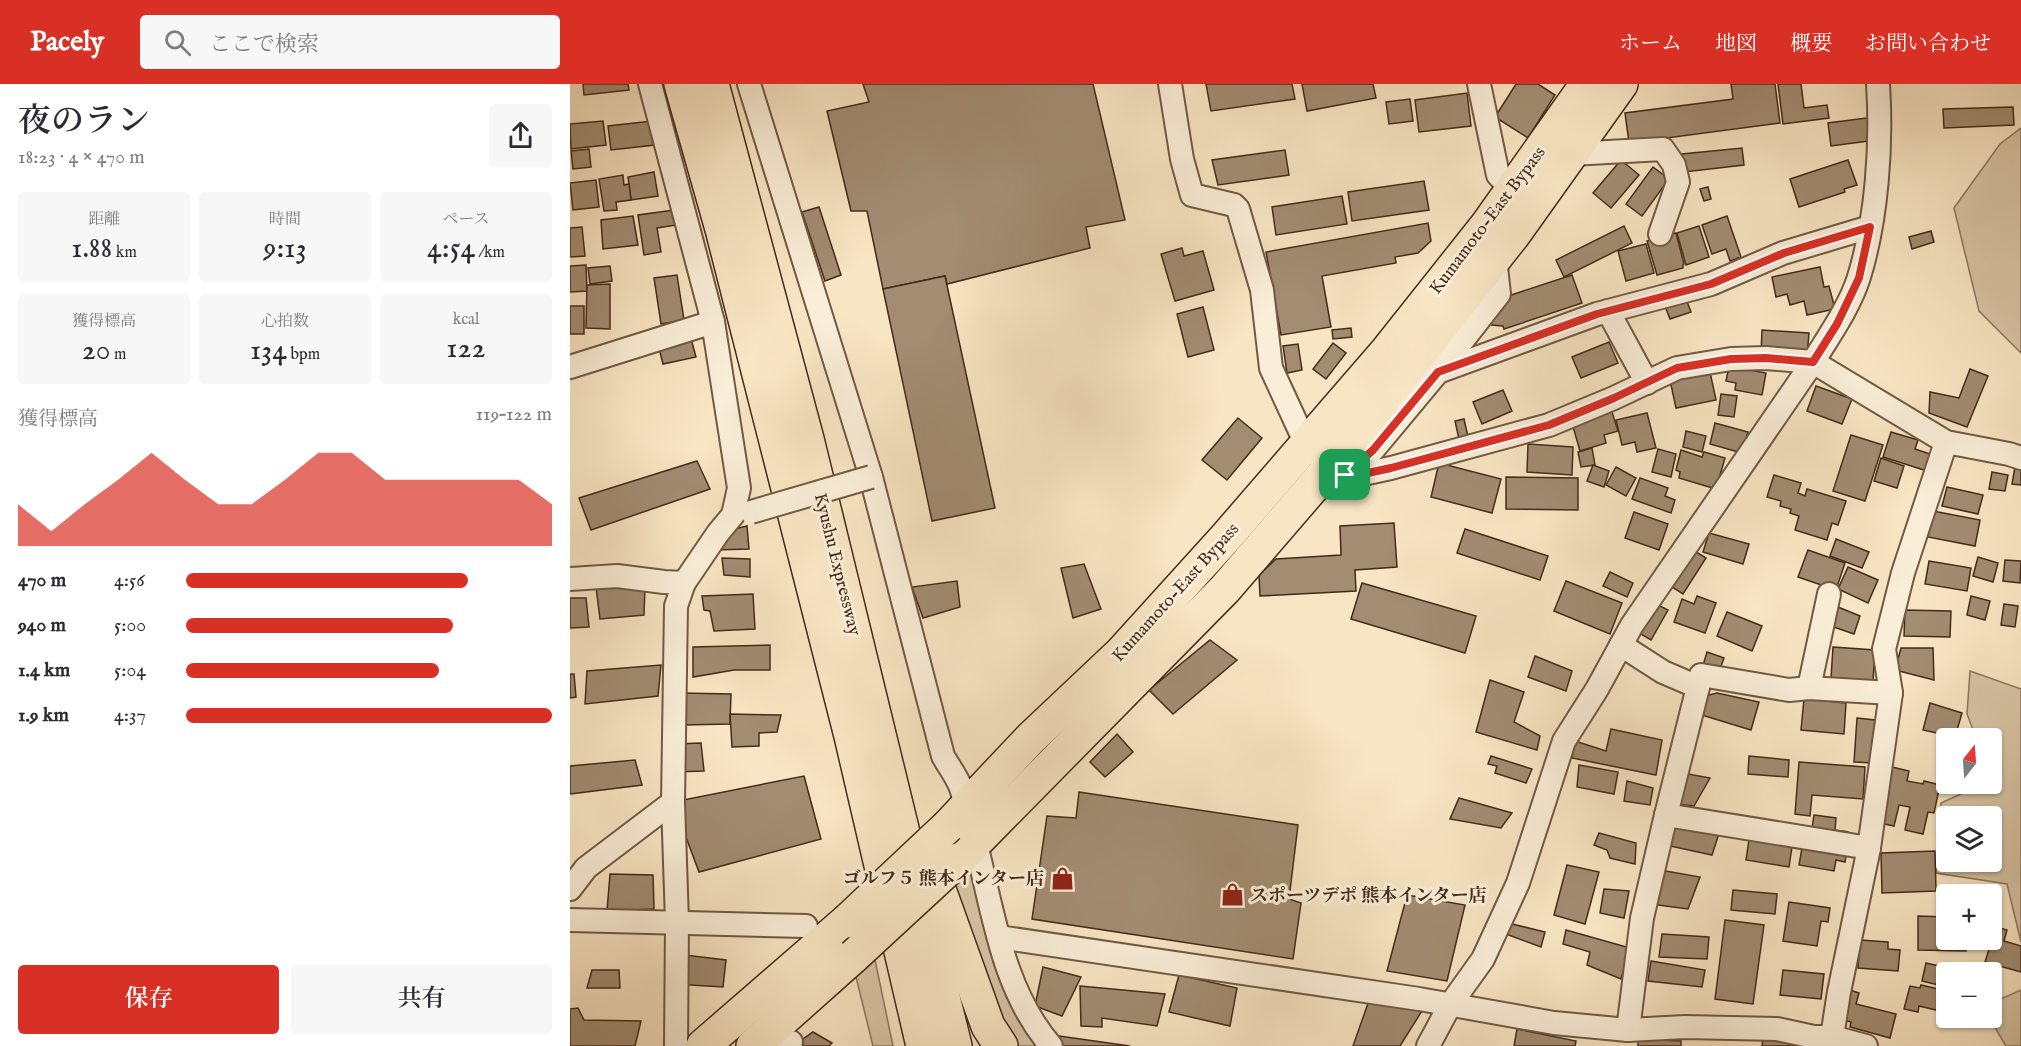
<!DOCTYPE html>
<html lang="ja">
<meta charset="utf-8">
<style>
:root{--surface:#fff;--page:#f7f7f7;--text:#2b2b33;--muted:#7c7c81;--accent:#d93025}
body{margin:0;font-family:"IM FELL English","Noto Serif JP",serif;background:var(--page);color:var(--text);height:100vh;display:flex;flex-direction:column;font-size:22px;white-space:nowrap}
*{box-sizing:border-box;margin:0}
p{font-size:20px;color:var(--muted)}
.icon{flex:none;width:33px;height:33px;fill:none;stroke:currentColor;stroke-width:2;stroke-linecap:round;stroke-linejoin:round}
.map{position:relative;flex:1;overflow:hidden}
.drawer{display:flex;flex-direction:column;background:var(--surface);width:570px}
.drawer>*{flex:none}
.needle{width:39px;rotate:17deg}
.tools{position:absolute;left:1366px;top:644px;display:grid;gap:12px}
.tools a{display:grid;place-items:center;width:66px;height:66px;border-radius:6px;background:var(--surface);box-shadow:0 2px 4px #0004;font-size:30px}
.pin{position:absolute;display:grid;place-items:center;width:51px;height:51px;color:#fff;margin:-26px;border-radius:12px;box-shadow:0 3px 9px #0006}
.round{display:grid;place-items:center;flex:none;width:63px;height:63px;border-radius:6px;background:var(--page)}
.head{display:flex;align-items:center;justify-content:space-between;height:102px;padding:0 18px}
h1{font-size:33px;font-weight:600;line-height:45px}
.figures{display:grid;grid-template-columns:repeat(3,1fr);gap:9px;height:102px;padding:6px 18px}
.figures div{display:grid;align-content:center;border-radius:6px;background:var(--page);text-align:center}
.figures b{font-size:30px;font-weight:600}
.figures small{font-size:16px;font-weight:400}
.figures p{font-size:16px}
.chart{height:168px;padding:12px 18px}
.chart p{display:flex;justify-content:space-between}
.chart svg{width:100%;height:108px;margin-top:6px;fill:var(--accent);opacity:.7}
.action{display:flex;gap:12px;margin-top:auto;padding:12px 18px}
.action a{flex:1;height:69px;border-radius:6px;background:var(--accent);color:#fff;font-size:24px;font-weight:600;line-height:69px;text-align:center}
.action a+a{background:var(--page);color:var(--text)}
ul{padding:0 18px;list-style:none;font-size:20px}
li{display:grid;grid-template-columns:96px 72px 1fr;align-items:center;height:45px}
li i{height:15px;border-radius:8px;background:var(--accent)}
header{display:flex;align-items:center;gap:36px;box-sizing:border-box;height:84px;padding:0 30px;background:var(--accent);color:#fff}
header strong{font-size:28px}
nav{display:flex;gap:33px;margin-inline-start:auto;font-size:21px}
.search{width:420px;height:54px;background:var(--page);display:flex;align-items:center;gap:15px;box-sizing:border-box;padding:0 21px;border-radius:6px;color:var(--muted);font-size:22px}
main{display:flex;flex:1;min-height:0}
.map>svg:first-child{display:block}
.green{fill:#d9c5a6;stroke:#8e7860;stroke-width:1.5;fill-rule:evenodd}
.building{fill:#a28c72;stroke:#442b1a;stroke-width:1.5}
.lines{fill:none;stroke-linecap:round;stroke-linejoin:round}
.minor-casing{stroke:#715a44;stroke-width:26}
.highway-casing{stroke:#442b1a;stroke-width:36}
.minor{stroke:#faeed8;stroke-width:22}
.highway{stroke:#f8e5c3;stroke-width:33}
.minor-bridge-casing{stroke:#715a44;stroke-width:26;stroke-linecap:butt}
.highway-bridge-casing{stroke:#442b1a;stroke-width:36;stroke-linecap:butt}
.minor-bridge{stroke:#faeed8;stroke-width:22}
.highway-bridge{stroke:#f8e5c3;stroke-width:33}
.route-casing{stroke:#fff;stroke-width:12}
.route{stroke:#d93025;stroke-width:8}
.labels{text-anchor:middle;stroke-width:6;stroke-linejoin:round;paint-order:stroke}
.street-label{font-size:18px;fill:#442b1a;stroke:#faeed8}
.poi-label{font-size:18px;font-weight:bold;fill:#442b1a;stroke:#faeed8;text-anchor:end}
</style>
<header>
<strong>Pacely</strong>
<div class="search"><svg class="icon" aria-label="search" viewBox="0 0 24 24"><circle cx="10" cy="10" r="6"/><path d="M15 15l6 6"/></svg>ここで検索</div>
<nav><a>ホーム</a><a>地図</a><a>概要</a><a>お問い合わせ</a></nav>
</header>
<main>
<section class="drawer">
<div class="head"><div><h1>夜のラン</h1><p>18:23 · 4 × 470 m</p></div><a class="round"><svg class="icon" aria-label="share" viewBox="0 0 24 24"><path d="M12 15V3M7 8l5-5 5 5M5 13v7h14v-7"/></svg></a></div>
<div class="figures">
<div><p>距離</p><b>1.88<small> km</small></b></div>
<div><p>時間</p><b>9:13</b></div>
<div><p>ペース</p><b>4:54<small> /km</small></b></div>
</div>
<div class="figures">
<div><p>獲得標高</p><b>20<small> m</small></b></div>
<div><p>心拍数</p><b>134<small> bpm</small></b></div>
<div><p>kcal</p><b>122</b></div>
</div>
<div class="chart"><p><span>獲得標高</span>119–122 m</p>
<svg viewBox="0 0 160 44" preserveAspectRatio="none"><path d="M0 44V27L10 38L20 27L30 17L40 6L50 17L60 27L70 27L80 17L90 6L100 6L110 17L120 17L130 17L140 17L150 17L160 27V44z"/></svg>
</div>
<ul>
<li><b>470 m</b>4:56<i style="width:77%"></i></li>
<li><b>940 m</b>5:00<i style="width:73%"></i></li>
<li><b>1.4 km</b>5:04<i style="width:69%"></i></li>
<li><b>1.9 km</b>4:37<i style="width:100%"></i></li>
</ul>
<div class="action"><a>保存</a><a>共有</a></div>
</section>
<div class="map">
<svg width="1451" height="962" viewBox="0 0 1451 962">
<rect width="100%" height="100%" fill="#f8e5c3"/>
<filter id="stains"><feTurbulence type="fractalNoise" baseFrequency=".00333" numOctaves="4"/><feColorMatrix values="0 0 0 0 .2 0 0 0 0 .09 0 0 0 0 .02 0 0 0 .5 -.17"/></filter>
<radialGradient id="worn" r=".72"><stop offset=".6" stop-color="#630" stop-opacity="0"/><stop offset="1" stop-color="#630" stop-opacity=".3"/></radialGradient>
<g class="green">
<path d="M1451,44v225l-42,-42 -25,-103 46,-64z"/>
<path d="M1400,587l51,18v253l-14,-58 -71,-11 5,-70 31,-14 1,-6h19v-45h-16l-9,-24zM1377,732h45v45h-45z"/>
<path d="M402,785l67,177h-26l-60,-159z"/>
<path d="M305,876l18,86h-20l-17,-69z"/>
<path d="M1451,906v56h-15l-15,-25 5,-20z"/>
</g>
<g class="building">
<path d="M13,0h45l1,6 -45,5z"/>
<path d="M293,0h230l32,136 -39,7 4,21 -143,36 -2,-8 -62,13 -16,-78h-16l-24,-100 42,-9z"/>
<path d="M636,0h86l3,15 -84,12z"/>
<path d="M732,0h71l3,14 -69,13z"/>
<path d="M946,0h22l17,11 -27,43 -33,-21z"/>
<path d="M1161,0h44l5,39 -151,20 -4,-30 108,-14z"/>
<path d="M1208,0h23l3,24 23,-3 2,13 -46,6z"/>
<path d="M897,9l4,33 -52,6 -4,-32z"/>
<path d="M840,15l3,22 -24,3 -3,-22z"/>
<path d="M1443,23l1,18 -70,3 -1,-19z"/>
<path d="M1304,33l2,23 -45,6 -3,-23z"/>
<path d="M33,37l3,24 -35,4 -1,-25z"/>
<path d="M82,37l3,24 -44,5 -3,-24z"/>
<path d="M1172,64l2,17 -60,7 -2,-18z"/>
<path d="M19,65l2,18 -18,2 -2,-18z"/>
<path d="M715,66l4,25 -71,10 -6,-25z"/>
<path d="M1051,76l18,15 -28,33 -18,-15z"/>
<path d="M1278,76l9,25 -13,4 1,3 -46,15 -9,-28z"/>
<path d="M1083,83l16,12 -27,37 -16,-12z"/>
<path d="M84,88l4,24 -27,4 -3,-23z"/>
<path d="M53,91l1,10 5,-1 2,16 -15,2 1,8 -13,1 -5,-32z"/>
<path d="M26,96l3,27 -26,3 -3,-27z"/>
<path d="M854,97l5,29 -77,11 -4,-29z"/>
<path d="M1138,103l3,12 -7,2 -4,-12z"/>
<path d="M772,112l5,28 -71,11 -4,-28z"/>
<path d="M249,123l22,68 -16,6 -23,-69z"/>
<path d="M104,126l3,15 -20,3 4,24 -17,3 -6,-40z"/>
<path d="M63,132l5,29 -35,4 -2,-29z"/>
<path d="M1157,132l14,41 -11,4 -4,-12 -14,5 -10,-29z"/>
<path d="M858,139l3,18 -13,12 -23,4 1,6 -74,13 9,51 -50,8 -15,-83z"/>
<path d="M1054,142l8,17 -68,34 -8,-17z"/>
<path d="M1129,142l10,31 -23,8 -9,-32z"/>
<path d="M12,143l3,29 -15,1v-29z"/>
<path d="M1361,147l3,11 -22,7 -3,-12z"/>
<path d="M1106,149l8,31 -1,1v3l-26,7 -10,-34z"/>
<path d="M1076,160l8,29 -28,8 -8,-30z"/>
<path d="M612,164l2,8 19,-5 11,39 -39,11 -14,-47z"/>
<path d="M16,181l1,26 -17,1v-26z"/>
<path d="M40,182l2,15 -22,3 -2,-16z"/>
<path d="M1250,183l4,20 5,-1 6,23 -28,6 -3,-14 -14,4 -3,-11 -11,3 -4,-20z"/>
<path d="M107,191l7,45 -23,4 -7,-46z"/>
<path d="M1002,191l10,28 -78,26 -1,-3 -12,-1 -6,-3 11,-22z"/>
<path d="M375,192l50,232 -63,13 -49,-232z"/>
<path d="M40,200v45l-24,-1 1,-43z"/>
<path d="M1116,215l5,13 -21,7 -5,-13z"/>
<rect x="0" y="222" width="14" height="28"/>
<path d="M633,223l11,43 -26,7 -11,-43z"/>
<path d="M781,244l1,9 -19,2 -1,-9z"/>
<path d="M1192,246l47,3 -2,23 -46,-3z"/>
<path d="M120,251l6,22 -33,7 -5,-20z"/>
<path d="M1039,258l9,21 -37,15 -9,-21z"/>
<path d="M763,259l13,10 -20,26 -13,-10z"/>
<path d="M728,260l4,26 -15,3 -4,-27z"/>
<path d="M1159,282l37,7 -4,22 -27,-5 1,-7 -10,-2z"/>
<path d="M1400,285l18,7 -21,51 -38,-14 1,-21 29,6z"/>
<path d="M1140,288l6,28 -40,8 -6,-28z"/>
<path d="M1246,302l36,13 -10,25 -35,-13z"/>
<path d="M933,306l9,21 -30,13 -9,-22z"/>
<path d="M1151,310l16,2 -3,21 -16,-2z"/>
<path d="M1042,328l6,19 -14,4 2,8 -26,8 -8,-28z"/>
<path d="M1077,329l9,35 -19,4 -2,-10 -13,3 -6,-25z"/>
<path d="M668,334l24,20 -35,42 -25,-20z"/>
<path d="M894,335l4,18 -9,2 -4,-18z"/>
<path d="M1145,339l33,9 -6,21 -32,-9z"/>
<path d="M1116,347l20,5 -4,16 -19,-5z"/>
<path d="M1321,348l27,8 -3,9 18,6 -6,16 -44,-14z"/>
<path d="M1281,351l32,10 -18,56 -32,-10z"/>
<path d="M958,360l45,3 -1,28 -45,-3z"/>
<path d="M1022,364l3,17 -14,2 -3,-15z"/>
<path d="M1088,365l18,5 -5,23 -19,-5z"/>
<path d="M1111,366l21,7 2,-5 21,6 -9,31 -37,-11 1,-6 -4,-2z"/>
<path d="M1311,374l23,8 -7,22 -23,-7z"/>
<path d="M127,377l13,28 -119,41 -12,-32z"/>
<path d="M869,379l62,16 -9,34 -61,-16z"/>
<path d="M1023,381l16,6 -5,16 -17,-6z"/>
<path d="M1046,383l20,11 -10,18 -20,-11z"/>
<path d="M1445,383l6,2v16l-9,-1z"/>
<path d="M1422,388l16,3 -3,16 -16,-2z"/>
<path d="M1204,391l27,8 -3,10 7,3 2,-7 39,12 -8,24 -6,-2 -5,17 -32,-10 4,-14 -9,-3 1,-4 -11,-3 1,-5 -14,-4z"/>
<path d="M936,393l72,1v32l-72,-1z"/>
<path d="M1070,394l28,10 -3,8 10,4 -4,13 -39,-14z"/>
<path d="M1377,403l36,8 -5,19 -36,-8z"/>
<path d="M1363,427l47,9 -5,26 -47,-9z"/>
<path d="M1064,428l34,12 -9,26 -34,-12z"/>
<path d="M824,439l3,44 -42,3 1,21 -96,5 -1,-21 17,-16 65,-4 -1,-29z"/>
<path d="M177,442l2,23 -35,1 4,-17z"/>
<path d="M895,445l83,27 -8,24 -83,-27z"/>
<path d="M1139,449l40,11 -6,20 -40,-12z"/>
<path d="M1266,455l33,13 -7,16 -32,-12z"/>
<path d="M1118,463l18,11 -23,36 -17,-11z"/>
<path d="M1238,466l37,13 -9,27 -38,-13z"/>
<path d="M1408,473l20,6 -5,19 -20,-6z"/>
<path d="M152,474l28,1v18l-26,-2z"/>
<path d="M1435,476l16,1 -1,22 -17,-2z"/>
<path d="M1359,477l42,7 -4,23 -42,-7z"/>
<path d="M514,480l17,45 -28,9 -12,-50z"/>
<path d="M1278,483l30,13 -10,23 -30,-14z"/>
<path d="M1040,488l23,11 -6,14 -24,-11z"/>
<path d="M387,497l3,26 -37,11 -11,-31z"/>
<path d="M996,497l56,22 -12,31 -56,-23z"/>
<path d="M792,499l114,33 -11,37 -114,-34z"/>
<path d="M75,502l-1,29 -44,4 -4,-32z"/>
<path d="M183,510l2,35 -41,2 -4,-20 -6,-1 -2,-14z"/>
<path d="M1127,512l19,7 -11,30 -31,-11 8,-23 12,5z"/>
<path d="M1401,512l19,5 -5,19 -18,-5z"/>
<path d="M0,514h16l3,29 -19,1z"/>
<path d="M1080,517l18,9 -17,30 -17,-10z"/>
<path d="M1434,520l14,2 -3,21 -14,-2z"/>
<path d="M1268,523l22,9 -6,18 -23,-8z"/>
<path d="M1335,526l46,1 -1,26 -46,-1z"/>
<path d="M1157,528l35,14 -10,25 -35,-15z"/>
<path d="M640,556l27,20 -64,54 -24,-24z"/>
<path d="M200,561v25h-36l-41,7v-30z"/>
<path d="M1263,563l42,3 -2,32 -42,-4z"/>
<path d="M1331,564h32l1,32 -39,-10z"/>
<path d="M1137,568l17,6 -7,19 -16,-5z"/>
<path d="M965,572l37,15 -6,20 -38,-14z"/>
<path d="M91,581l-3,31 -73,8 2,-33z"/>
<path d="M0,590h4l2,23 -6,1z"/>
<path d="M920,596l34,12 -10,30 26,14 -3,14 -61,-18z"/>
<path d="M110,609l51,1 -1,30 -47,1z"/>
<path d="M1147,609l42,9 -8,28 -59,-18 9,-15z"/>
<path d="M1234,615l42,4 -2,31 -43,-4z"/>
<path d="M1360,619l32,10 -7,24 -32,-7z"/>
<path d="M160,630l51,1 -4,17 -18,1v13l-27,1z"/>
<path d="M1287,634l18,2 -2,43 -19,-1z"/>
<path d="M1041,645l51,11 -6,35 -84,-17 3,-17 31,10z"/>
<path d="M547,650l16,18 -28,25 -15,-15z"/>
<path d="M131,659l3,28 -30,1v-28z"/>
<path d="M921,672l41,13 -6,14 -31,-10 2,-7 -9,-2z"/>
<path d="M1179,672l40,4 -1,17 -40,-3z"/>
<path d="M65,676l7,25 -72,9v-28z"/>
<path d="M1229,678l66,5 -2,32 -51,-4 -2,21 -15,-2z"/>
<path d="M1009,681l39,7 -4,22 -37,-7z"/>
<path d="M1318,682l21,5 -2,10 16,3 1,-3 16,4 -6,28 -6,-1 -5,22 -18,-4 5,-23 -11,-2 -5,21 -19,-4z"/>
<path d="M1118,690l22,4 -16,28 -25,-3z"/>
<path d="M234,692l17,63 -122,33 -26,-70z"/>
<path d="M1057,697l26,7 -3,17 -26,-4z"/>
<path d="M509,708l219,33 -9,74 12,4 -8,56 -261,-40 15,-103 29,2z"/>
<path d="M889,714l53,15 -11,15 -51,-9z"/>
<path d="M1244,731l22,3 -1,12 13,2 -1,9 -36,-6z"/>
<path d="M1105,738l45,8 -8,25 -42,-9z"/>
<path d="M1029,749l37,10 -1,21 -25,-6 -3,-8 -13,-5z"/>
<path d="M1180,749l43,7 -4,27 -43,-7z"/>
<path d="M1233,758l44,7 -2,13 -9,-2 -2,11 -35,-6z"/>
<path d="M1365,767l1,40 -54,2 -1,-40z"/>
<path d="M997,781l32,7 -14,52 -31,-9z"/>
<path d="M1090,786l40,7 -12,32 -37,-5z"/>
<path d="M40,790l43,1 1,34 -47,2z"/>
<path d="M1034,805l25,2 -5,27 -24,-5z"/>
<path d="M1163,806l44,4 -2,20 -44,-4z"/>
<path d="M837,811l58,10 -18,76 -60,-10z"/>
<path d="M1219,818l41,6 -2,14 -7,-1 -4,25 -34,-5z"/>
<path d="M1348,832l29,1v22h19v12l-48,-1z"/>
<path d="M1155,836l39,5 -11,79 -38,-5z"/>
<path d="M938,839l37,9 -4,15 -35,-13z"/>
<path d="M1426,843l11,3 -3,11 17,5v26l-36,-10z"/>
<path d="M996,846l64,18 -9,31 -34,-14 3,-13 -27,-8z"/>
<path d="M1092,850l47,3 -2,22 -48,-2z"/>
<path d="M1290,856l28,2v7l12,1 -2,21 -40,-3z"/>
<path d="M106,870l50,6 -3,27 -48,-3z"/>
<path d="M1081,877l54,9 -3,17 -54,-6z"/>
<path d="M1356,879l35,8 1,-5 15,3 -1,3h-29v15l-25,-6z"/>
<path d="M473,883l38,10 -19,39 -27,-10z"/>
<path d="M22,886h27l1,18h-33z"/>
<path d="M1213,886l41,4 -3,25 -41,-4z"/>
<path d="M609,891l58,13 -7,38 -61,-14z"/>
<path d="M1351,901l26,6 -3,21 -25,-6 -1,6 -14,-3 6,-23 10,2z"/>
<path d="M510,902l85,8 -8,32 -55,-8v9l-21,-1z"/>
<path d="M1277,905l12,4 -3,11 40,10 -6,24 -40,-11 1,-5 -12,-3z"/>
<path d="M802,908l53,14 -25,40h-47z"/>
<path d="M8,924l6,12 57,1 -6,25h-65v-37z"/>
<path d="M947,945l59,12 -1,5h-61z"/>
<path d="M243,948l19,11 -3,3h-36z"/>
<path d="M482,951l78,11h-73z"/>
<path d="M1193,954l31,4v4h-32z"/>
<path d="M1068,955l43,2v5h-43z"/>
</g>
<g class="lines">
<defs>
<g id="minor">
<path d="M80,0l63,238"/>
<path d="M179,0l122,393 72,279c6,11 14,21 18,32 3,9 5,18 7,27 24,78 28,167 83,231"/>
<path d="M600,0l12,75 10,36 42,10 4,4 24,81 9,78 35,76 24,23 19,10 42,-9 158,-43 65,-27 63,-30 54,-9 35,-1 47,4 133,80 63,12 12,4"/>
<path d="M909,0l19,91 14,15"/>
<path d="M1001,70l92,-5 11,16 4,17 -18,52"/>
<path d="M1038,227l39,72"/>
<path d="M0,283l143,-45 26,166 -6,27 -15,18 -34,50 -8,23 -3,196 4,120 -1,124"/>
<path d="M868,288l61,-78 -4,-36"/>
<path d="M775,391l28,-25 65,-78 159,-58 114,-30 72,-31 87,-26"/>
<path d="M0,495l47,-3 47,6 20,1"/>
<path d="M1051,561l42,27 35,15"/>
<path d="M1239,604l20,-94"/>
<path d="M1096,731l35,-140 88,15 20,-2 82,5"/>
<path d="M0,805l16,-21 87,-66"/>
<path d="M0,836l236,6"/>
<path d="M429,853l420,62 135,24 74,7 57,-3 92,2 37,8h18l34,9"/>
<path d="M1058,946l14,-112 24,-103 203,33"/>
<path d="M1262,953l7,-45 30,-144 22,-155 -7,-44 19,-76 43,-131"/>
<path d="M217,962l4,-4"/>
<path d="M858,962l22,-41 33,-46 35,-76 46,-142 33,-52 35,-64 181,-263c16,-26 37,-56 46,-85 18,-59 23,-132 19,-193"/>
</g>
<g id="highway">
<path d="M111,0l41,145 129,507 72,310"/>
<path d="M142,0l95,355 148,607"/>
<path d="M378,742l83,-88 90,-85 106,-117 160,-185 100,-126 100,-141"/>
<path d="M388,776l267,-271 105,-122 184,-233 107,-150"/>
<path d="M361,783l57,159 13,20"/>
<path d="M133,962l144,-125"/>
<path d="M183,962l101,-90"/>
</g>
</defs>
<use href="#minor" class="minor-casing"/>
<use href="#highway" class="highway-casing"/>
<use href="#minor" class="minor"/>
<use href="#highway" class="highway"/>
<defs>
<path id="minor-bridge" d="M181,428l120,-35"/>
<g id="highway-bridge">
<path d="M277,837l101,-95"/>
<path d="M284,872l104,-96"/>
</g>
</defs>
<use href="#minor-bridge" class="minor-bridge-casing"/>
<use href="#highway-bridge" class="highway-bridge-casing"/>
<use href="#minor-bridge" class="minor-bridge"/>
<use href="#highway-bridge" class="highway-bridge"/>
</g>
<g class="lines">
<defs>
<path id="route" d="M1300,143l-11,51 -22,46 -24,38 -47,-4 -35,1 -54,9 -63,30 -65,27 -158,43 -42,9 -4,-2 28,-25 65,-78 159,-58 114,-30 73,-31z"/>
</defs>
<use href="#route" class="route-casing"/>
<use href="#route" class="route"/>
</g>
<defs>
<symbol id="shop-bare" viewBox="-9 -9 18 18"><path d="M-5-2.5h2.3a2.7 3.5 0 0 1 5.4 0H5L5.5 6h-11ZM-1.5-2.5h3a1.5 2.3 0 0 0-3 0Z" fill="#8f2418" stroke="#faeed8" stroke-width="2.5" paint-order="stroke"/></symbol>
</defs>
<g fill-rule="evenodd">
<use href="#shop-bare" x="476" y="778" width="33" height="33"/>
<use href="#shop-bare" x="646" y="794" width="33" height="33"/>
</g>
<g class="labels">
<g class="street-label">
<text transform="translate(917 136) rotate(-53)" y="6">Kumamoto-East Bypass</text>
<text transform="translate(268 480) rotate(76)" y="6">Kyushu Expressway</text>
<text transform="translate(605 508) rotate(-48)" y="6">Kumamoto-East Bypass</text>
</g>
<g class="poi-label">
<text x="474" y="800">ゴルフ５ 熊本インター店</text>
<text x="680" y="817" text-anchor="start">スポーツデポ 熊本インター店</text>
</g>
</g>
<rect width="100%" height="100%" filter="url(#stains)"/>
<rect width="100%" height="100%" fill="url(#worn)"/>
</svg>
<div class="tools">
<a><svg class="needle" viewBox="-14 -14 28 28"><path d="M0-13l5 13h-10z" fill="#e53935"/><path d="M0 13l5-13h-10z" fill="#7c7c81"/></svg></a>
<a><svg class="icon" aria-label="layers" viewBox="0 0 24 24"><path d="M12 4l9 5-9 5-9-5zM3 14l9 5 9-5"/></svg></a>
<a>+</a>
<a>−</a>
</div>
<div class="pin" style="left:775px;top:391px;background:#1e9e55"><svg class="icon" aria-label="arrive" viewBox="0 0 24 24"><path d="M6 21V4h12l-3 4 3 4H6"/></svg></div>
</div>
</main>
